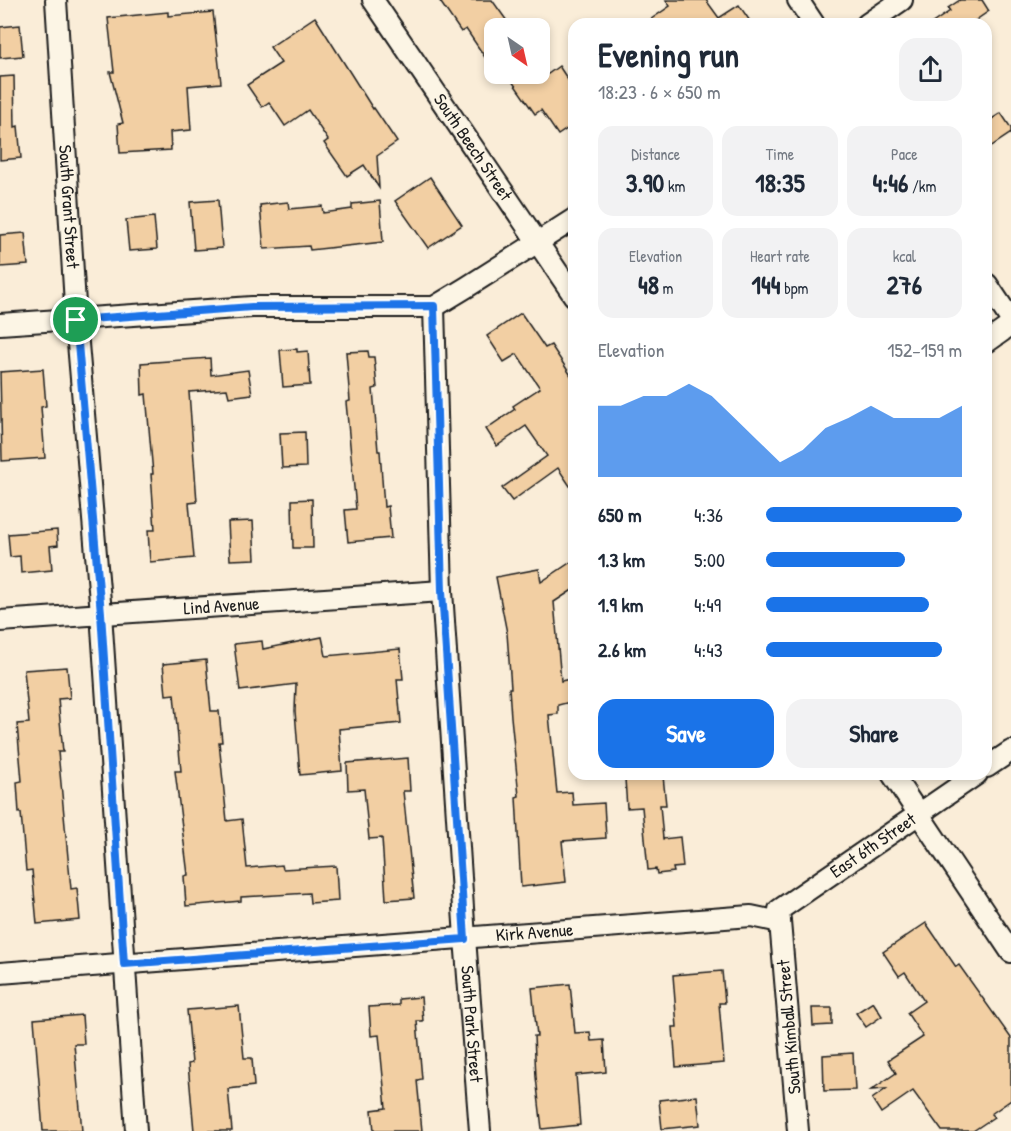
<!DOCTYPE html>
<meta charset="utf-8">
<style>
:root{--surface:#fff;--page:#f2f2f3;--text:#1f2937;--muted:#747a83;--accent:#1a73e8}
body{margin:0;font-family:"Patrick Hand",sans-serif;background:var(--page);color:var(--text);height:100vh;display:flex;flex-direction:column;font-size:22px;white-space:nowrap}
*{box-sizing:border-box;margin:0}
p{font-size:20px;color:var(--muted)}
.icon{flex:none;width:33px;height:33px;fill:none;stroke:currentColor;stroke-width:2;stroke-linecap:round;stroke-linejoin:round}
.map{position:relative;flex:1;overflow:hidden}
.panel{position:absolute;left:568px;top:18px;width:424px;height:762px;display:flex;flex-direction:column;background:var(--surface);border-radius:18px;box-shadow:0 3px 9px #0003}
.panel>*{flex:none}
.needle{width:39px;rotate:146deg}
.controls{position:absolute;left:484px;top:18px;display:grid;gap:12px}
.controls a{display:grid;place-items:center;width:66px;height:66px;border-radius:12px;background:var(--surface);box-shadow:0 3px 9px #0003;font-size:30px}
.pin{position:absolute;display:grid;place-items:center;width:51px;height:51px;color:#fff;margin:-26px;border:3px solid #fff;border-radius:50%;box-shadow:0 2px 6px #0007}
.round{display:grid;place-items:center;flex:none;width:63px;height:63px;border-radius:18px;background:var(--page)}
.summary{display:flex;align-items:center;justify-content:space-between;height:102px;padding:0 30px}
h1{font-size:33px;font-weight:700;line-height:45px}
.stats{display:grid;grid-template-columns:repeat(3,1fr);gap:9px;height:102px;padding:6px 30px}
.stats div{display:grid;align-content:center;border-radius:15px;background:var(--page);text-align:center}
.stats b{font-size:26px;font-weight:700}
.stats small{font-size:16px;font-weight:400}
.stats p{font-size:16px}
.chart{height:168px;padding:12px 30px}
.chart p{display:flex;justify-content:space-between}
.chart svg{width:100%;height:108px;margin-top:6px;fill:var(--accent);opacity:.7}
.primary-button{display:flex;gap:12px;margin-top:auto;padding:12px 30px}
.primary-button a{flex:1;height:69px;border-radius:18px;background:var(--accent);color:#fff;font-size:24px;font-weight:700;line-height:69px;text-align:center}
.primary-button a+a{background:var(--page);color:var(--text)}
ul{padding:0 30px;list-style:none;font-size:20px}
li{display:grid;grid-template-columns:96px 72px 1fr;align-items:center;height:45px}
li i{height:15px;border-radius:8px;background:var(--accent)}
.map>svg:first-child{display:block}
.building{fill:#f2cfa3;stroke:#1c1c1c;stroke-width:1.5}
.lines{fill:none;stroke-linecap:round;stroke-linejoin:round}
.street-casing{stroke:#1c1c1c;stroke-width:24}
.street{stroke:#fcf5e5;stroke-width:20}
.route-casing{stroke:#fff;stroke-width:12}
.route{stroke:#1a73e8;stroke-width:8}
.labels{text-anchor:middle;stroke-width:4.5;stroke-linejoin:round;paint-order:stroke}
.street-label{font-size:18px;fill:#1c1c1c;stroke:#fcf5e5}
</style>
<div class="map">
<svg width="1011" height="1131" viewBox="0 0 1011 1131">
<rect width="100%" height="100%" fill="#faedd8"/>
<filter id="ink" filterUnits="userSpaceOnUse"><feTurbulence type="fractalNoise" baseFrequency=".0167" numOctaves="2"/><feDisplacementMap in="SourceGraphic" scale="12" xChannelSelector="R" yChannelSelector="G"/><feConvolveMatrix kernelMatrix="1 2 1 2 8 2 1 2 1" color-interpolation-filters="sRGB"/></filter>
<g filter="url(#ink)">
<g class="building">
<path d="M439,0h53l20,28h-17v44l-29,-43 -5,3z"/>
<path d="M666,0h40l13,18 20,-13 13,19h-108l26,-18z"/>
<path d="M960,0h22l7,11 -19,13h-39l19,-13 -2,-3z"/>
<path d="M168,12v4l45,-4 8,71 -33,3 3,44 -21,2 1,18 -51,3 -2,-29 5,-1 -13,-51h4l-6,-54z"/>
<path d="M315,17l58,92 1,-1 23,34 -20,14 2,32 -15,-23 -17,11 -23,-33 4,-3 -20,-30 -23,16 -16,-24 -7,5 -15,-22 34,-22 -11,-16z"/>
<path d="M20,25l3,31 -23,2v-31z"/>
<path d="M559,66l15,23v35l-16,11 -17,-25 -6,4 -28,-40h41z"/>
<path d="M14,76l1,51 3,-1 3,32 -21,2v-83z"/>
<path d="M1001,113l10,15v5l-24,16v-27z"/>
<path d="M430,177l32,48 -34,23 -33,-47z"/>
<path d="M218,200l4,48 -28,2 -4,-48z"/>
<path d="M380,201l3,41 -73,8 -1,-4 -45,3 -4,-44 28,-3 1,7 33,-3 1,7 29,-4v-5z"/>
<path d="M154,217l3,32 -28,2 -3,-31z"/>
<path d="M25,233l3,32 -28,2v-32z"/>
<path d="M521,313l24,35 6,-3 23,35v112l-16,-24 -46,33 -10,-13 45,-32 -21,-30 -29,20 -11,-17 29,-20 -2,-3 27,-18 -23,-34 -13,8 -17,-26z"/>
<path d="M297,349v3l11,-1 2,34 -27,2 -3,-37z"/>
<path d="M368,351l1,6h5l3,31 -4,1 5,62h2l4,56 4,-1 3,32 -43,4 -3,-32 11,-1 -10,-107 4,-1 -4,-49z"/>
<path d="M210,358l1,17 37,-5 4,24 -23,3 -2,-8 -38,3 8,110 -8,1 5,55 -44,4 -2,-32h7l-4,-56h2l-7,-80 -4,1 -1,-32z"/>
<path d="M43,369l3,37 -5,1 4,51 -43,3 -2,-89z"/>
<path d="M305,432l1,35 -24,1 -2,-35z"/>
<path d="M312,499l1,49h-20l-1,-48z"/>
<path d="M253,521l2,38 -25,1 -2,-38z"/>
<path d="M57,530l1,15 -8,1 2,24 -31,3 -1,-17 -10,1 -2,-23z"/>
<path d="M574,560v29l-20,13 7,79 13,-3v23l-16,4v9l-9,1 8,78 15,-1 1,13 31,-2 2,35 -44,3 4,41 -45,5 -5,-90 3,-1 -8,-79 -2,-29h2l-4,-55 -11,-56 43,-8 2,13z"/>
<path d="M322,637l4,19 74,-7 3,30h-6l4,44 -62,6 3,42 -42,4 -5,-64 1,-27 -56,7 -6,-47 28,-3 1,8z"/>
<path d="M206,660l5,51h8l3,31h-3l8,79 15,-2 5,49 35,-3 1,4 53,-3 2,35 -28,2 -1,-10 -68,4v4l-55,5 -2,-30 4,-1 -13,-104h6l-7,-77 -8,1 -3,-31z"/>
<path d="M67,667l3,31 -12,1 5,53h-5l13,137 6,-1 3,32 -43,4 -5,-54 -6,1 -5,-58h-2l-2,-31 5,-1 -5,-57 12,-1 -5,-53z"/>
<path d="M408,758l2,33h-7l11,107 -28,2 -4,-62 -13,1 -5,-50 -16,1 -1,-27z"/>
<path d="M663,776l3,29h-6l3,34 17,-2 3,30 -10,1 1,4 -17,2 -1,-5 -8,1 -6,-63 -15,1 -2,-29z"/>
<path d="M926,923l30,44 3,-2 52,73v62l-20,14 3,3 -21,14h-31l-29,-40 -32,22 -9,-14 14,-10 -15,1 25,-17 -8,-13 35,-23 -16,-24 17,-12 -19,-29 -6,4 -16,-24z"/>
<path d="M722,971l3,32h-6l5,60 -48,4 -3,-40h4l-4,-52z"/>
<path d="M570,984l5,49 15,-1 1,9 13,-1 2,32 -30,3 4,50 -38,4 -6,-52 -2,-41h3l-5,-48z"/>
<path d="M421,997l2,24h-6l5,58 -5,1 5,51h-48l-2,-21 14,-2 -7,-73 -8,1 -2,-29 30,-2v-6z"/>
<path d="M873,1002l9,14 -16,11 -10,-14z"/>
<path d="M239,1006l5,52h8l2,28 -26,3 4,42h-38l-6,-67 4,-1 -5,-53z"/>
<path d="M812,1008h20v17l-19,1z"/>
<path d="M82,1015l2,29h-10l8,87h-39l-9,-112z"/>
<path d="M853,1053l2,37 -31,1 -1,-36z"/>
<path d="M697,1096l3,29 -38,4 -3,-29z"/>
</g>
<g class="lines">
<defs>
<g id="street">
<path id="s1" d="M56,0l20,320 25,293 35,518"/>
<path id="s2" d="M373,0l201,296"/>
<path d="M798,0l16,24"/>
<path d="M867,24l35,-24"/>
<path d="M987,284l24,36"/>
<path id="s3" d="M434,307l8,284 23,347 15,193"/>
<path d="M0,324l252,-17h182l33,-20 107,-68"/>
<path d="M987,342l24,-17"/>
<path id="s4" d="M0,621l442,-30"/>
<path d="M987,767l24,-16"/>
<path d="M892,774l119,178"/>
<path id="s5" d="M0,973l751,-57 29,6"/>
<path id="s6" d="M798,1131l-19,-221 198,-136"/>
</g>
</defs>
<use href="#street" class="street-casing"/>
<use href="#street" class="street"/>
</g>
</g>
<g class="lines" filter="url(#ink)">
<defs>
<path id="route" d="M434,306l8,285 23,348 -341,25 -23,-351 -25,-293 176,-13z"/>
</defs>
<use href="#route" class="route-casing"/>
<use href="#route" class="route"/>
</g>
<g class="labels">
<g class="street-label">
<text dy="6" stroke="none"><textPath href="#s2" startOffset="178">South Beech Street</textPath></text>
<text dy="6" stroke="none"><textPath href="#s1" startOffset="207">South Grant Street</textPath></text>
<text dy="6" stroke="none"><textPath href="#s4" startOffset="222">Lind Avenue</textPath></text>
<text dy="6" stroke="none"><textPath href="#s6" startOffset="336">East 6th Street</textPath></text>
<text dy="6" stroke="none"><textPath href="#s5" startOffset="536">Kirk Avenue</textPath></text>
<text dy="6" stroke="none"><textPath href="#s3" startOffset="718">South Park Street</textPath></text>
<text transform="translate(789 1027) rotate(-95)" y="6">South Kimball Street</text>
</g>
</g>
</svg>
<div class="controls">
<a><svg class="needle" viewBox="-14 -14 28 28"><path d="M0-13l5 13h-10z" fill="#e53935"/><path d="M0 13l5-13h-10z" fill="#747a83"/></svg></a>
</div>
<div class="pin" style="left:76px;top:320px;background:#1e9e55"><svg class="icon" aria-label="arrive" viewBox="0 0 24 24"><path d="M6 21V4h12l-3 4 3 4H6"/></svg></div>
<section class="panel">
<div class="summary"><div><h1>Evening run</h1><p>18:23 · 6 × 650 m</p></div><a class="round"><svg class="icon" aria-label="share" viewBox="0 0 24 24"><path d="M12 15V3M7 8l5-5 5 5M5 13v7h14v-7"/></svg></a></div>
<div class="stats">
<div><p>Distance</p><b>3.90<small> km</small></b></div>
<div><p>Time</p><b>18:35</b></div>
<div><p>Pace</p><b>4:46<small> /km</small></b></div>
</div>
<div class="stats">
<div><p>Elevation</p><b>48<small> m</small></b></div>
<div><p>Heart rate</p><b>144<small> bpm</small></b></div>
<div><p>kcal</p><b>276</b></div>
</div>
<div class="chart"><p><span>Elevation</span>152–159 m</p>
<svg viewBox="0 0 160 44" preserveAspectRatio="none"><path d="M0 44V15L10 15L20 11L30 11L40 6L50 11L60 20L70 29L80 38L90 33L100 24L110 20L120 15L130 20L140 20L150 20L160 15V44z"/></svg>
</div>
<ul>
<li><b>650 m</b>4:36<i style="width:100%"></i></li>
<li><b>1.3 km</b>5:00<i style="width:71%"></i></li>
<li><b>1.9 km</b>4:49<i style="width:83%"></i></li>
<li><b>2.6 km</b>4:43<i style="width:90%"></i></li>
</ul>
<div class="primary-button"><a>Save</a><a>Share</a></div>
</section>
</div>
